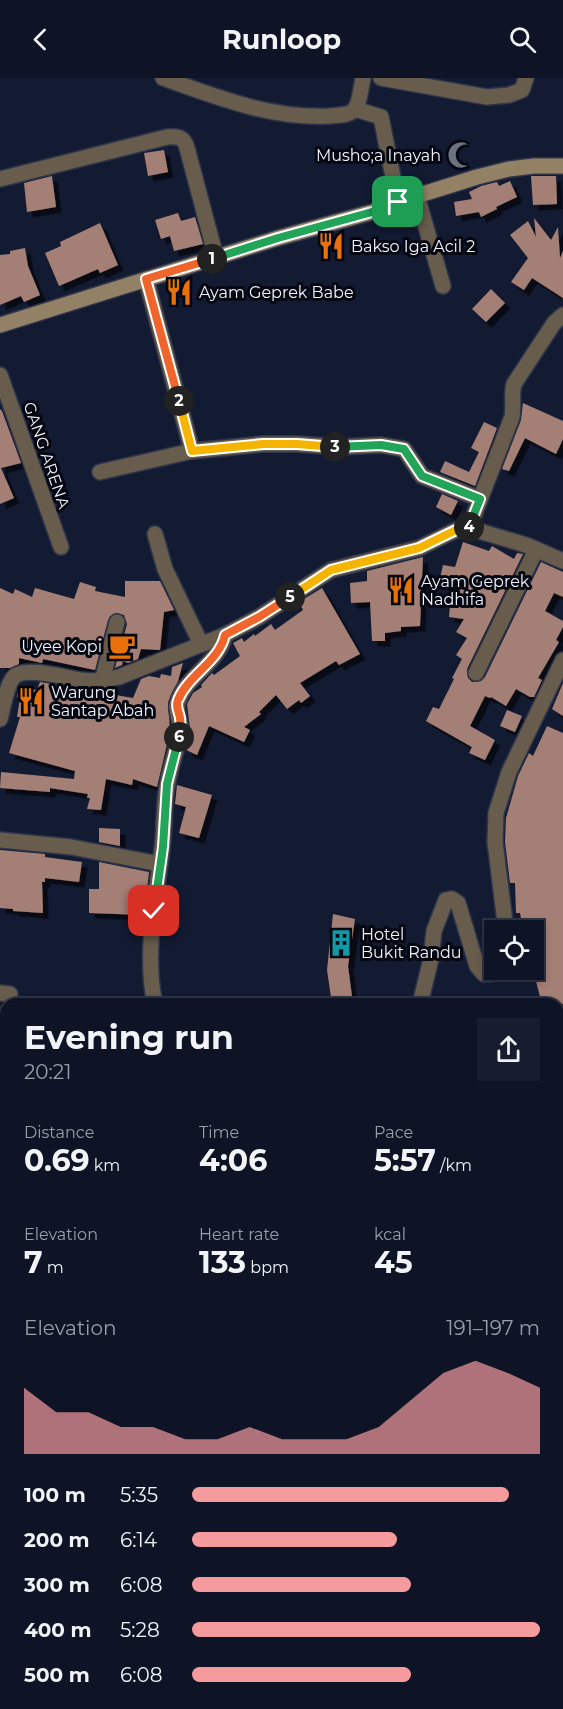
<!DOCTYPE html>
<meta charset="utf-8">
<style>
:root{--surface:#0e1426;--page:#171d2e;--text:#f1f3f6;--muted:#9b9ea7;--line:#2e3343;--accent:#f59b9e}
body{margin:0;font-family:Montserrat,sans-serif;background:var(--page);color:var(--text);height:100vh;display:flex;flex-direction:column;font-size:22px;white-space:nowrap}
*{box-sizing:border-box;margin:0}
p{font-size:20px;color:var(--muted)}
.icon{flex:none;width:33px;height:33px;fill:none;stroke:currentColor;stroke-width:2;stroke-linecap:round;stroke-linejoin:round}
.map{position:relative;flex:1;overflow:hidden}
.details{position:absolute;left:0px;top:920px;width:564px;height:712px;display:flex;flex-direction:column;background:var(--surface);border-radius:18px 18px 0 0;box-shadow:0 3px 9px #0003,0 0 0 2px var(--line)}
.details>*{flex:none}
.controls{position:absolute;left:484px;top:842px;display:grid;gap:12px}
.controls a{display:grid;place-items:center;width:60px;height:60px;border-radius:0px;background:var(--surface);box-shadow:0 3px 9px #0003,0 0 0 2px var(--line);font-size:30px}
.pin{position:absolute;display:grid;place-items:center;width:51px;height:51px;color:#fff;margin:-26px;border-radius:12px;box-shadow:0 3px 9px #0006}
.km{position:absolute;width:30px;height:30px;margin:-15px;border-radius:50%;background:#222;color:#fff;font-size:16px;line-height:30px;text-align:center}
.round{display:grid;place-items:center;flex:none;width:63px;height:63px;border-radius:0px;background:var(--page)}
.headline{display:flex;align-items:center;justify-content:space-between;height:102px;padding:0 24px}
h1{font-size:33px;font-weight:700;line-height:45px}
.metrics{display:grid;grid-template-columns:repeat(3,1fr);gap:9px;height:102px;padding:6px 24px}
.metrics div{display:grid;align-content:center}
.metrics b{font-size:30px;font-weight:700}
.metrics small{font-size:16px;font-weight:400}
.metrics p{font-size:16px}
.chart{height:168px;padding:12px 24px}
.chart p{display:flex;justify-content:space-between}
.chart svg{width:100%;height:108px;margin-top:6px;fill:var(--accent);opacity:.7}
ul{padding:0 24px;list-style:none;font-size:20px}
li{display:grid;grid-template-columns:96px 72px 1fr;align-items:center;height:45px}
li i{height:15px;border-radius:8px;background:var(--accent)}
header{display:flex;justify-content:space-between;align-items:center;height:78px;padding:0 24px;background:var(--surface);font-size:27px;font-weight:700}
.map>svg:first-child{display:block}
.building{fill:#a47f75;filter:url(#shadow)}
.lines{fill:none;stroke-linecap:round;stroke-linejoin:round}
.street-casing{stroke:#2e354b;stroke-width:18}
.secondary-casing{stroke:#2e354b;stroke-width:18}
.street{stroke:#685c4c;stroke-width:15}
.secondary{stroke:#938166;stroke-width:15}
.split-1-casing{stroke:#fff;stroke-width:12}
.split-2-casing{stroke:#fff;stroke-width:12}
.split-3-casing{stroke:#fff;stroke-width:12}
.split-4-casing{stroke:#fff;stroke-width:12}
.split-5-casing{stroke:#fff;stroke-width:12}
.split-6-casing{stroke:#fff;stroke-width:12}
.split-7-casing{stroke:#fff;stroke-width:12}
.split-1{stroke:#22a559;stroke-width:8}
.split-2{stroke:#f0652b;stroke-width:8}
.split-3{stroke:#f5b400;stroke-width:8}
.split-4{stroke:#22a559;stroke-width:8}
.split-5{stroke:#f5b400;stroke-width:8}
.split-6{stroke:#f0652b;stroke-width:8}
.split-7{stroke:#22a559;stroke-width:8}
.labels{text-anchor:middle;stroke-width:6;stroke-linejoin:round;paint-order:stroke}
.poi-label{font-size:16px;fill:#f0f4fe;stroke:#040610;text-anchor:start}
.street-label{font-size:16px;fill:#f0f4fe;stroke:#040610}
</style>
<header><svg class="icon" aria-label="back" viewBox="0 0 24 24"><path d="M15 5l-7 7 7 7"/></svg>Runloop<svg class="icon" aria-label="search" viewBox="0 0 24 24"><circle cx="10" cy="10" r="6"/><path d="M15 15l6 6"/></svg></header>
<div class="map">
<svg width="563" height="1631" viewBox="0 0 563 1631">
<defs>
<filter id="shadow"><feDropShadow dx="5.5" dy="5.5" stdDeviation="0" flood-color="#0009"/></filter>
</defs>
<rect width="100%" height="100%" fill="#131b33"/>
<g class="building">
<path d="M164,72l4,22 -20,4 -4,-23z"/>
<path d="M52,98l4,31 -29,5 -3,-29z"/>
<path d="M531,98h25l1,28 -24,1z"/>
<path d="M510,103l7,16 -21,10 1,2 -16,8 -2,-5 -23,4 -2,-14 18,-3 -3,-7 12,-6 16,-4 2,4z"/>
<path d="M178,135l3,8 14,-4 8,27 -29,7 -4,-15 -9,3 -6,-19z"/>
<path d="M534,140l17,22 7,-13 2,31 3,-7v47l-31,-20 -8,12 -13,-8 17,-24 -18,-23 18,-14 8,16z"/>
<path d="M100,145l18,42 -18,8 -2,-4 -39,17 -14,-33 16,-7 -1,-4z"/>
<path d="M25,170l3,18 12,29 -16,7 -3,-6 -21,9v-50l10,-1v-3z"/>
<path d="M491,211l14,14 -19,19 -14,-13z"/>
<path d="M523,325l40,18v18l-7,15 -31,-16 -16,33 -7,-2 19,-49z"/>
<path d="M0,331l2,2 19,52 -20,5 13,30 -14,6z"/>
<path d="M484,344l13,6 -22,58 -35,-14 5,-11 24,11 10,-20 -8,-4z"/>
<path d="M442,416l16,7 -7,14 -15,-8z"/>
<path d="M463,464l26,9 3,-5 22,13 3,-6 6,1 -56,115 1,9 4,4 9,-1 4,-4 56,-115 22,10v25l-9,-4 -9,18 18,10v6l-7,13 3,2 -21,36 4,2 -8,17h-4l-14,-8 -10,17 -15,-9 -1,1 -5,-2 -15,30 25,14 -10,20 -16,-7 3,-6 -46,-26 7,-14 6,2 15,-30 -2,-1 10,-19 -6,-4 11,-17 -11,-6 8,-13 -15,-2 3,-35 -12,-4 3,-13 12,2z"/>
<path d="M423,479l-3,69 -19,1v4l-16,2v8h-13l-2,-39 -19,1 -1,-20 17,-2v-10z"/>
<path d="M125,503h35l14,29 -10,2 -4,38 -19,-1 -3,10 -10,4 -5,-2 -1,4 -7,3 12,-44 -3,-9 -9,-2 -7,7 -13,50 -52,-11 -1,4 -23,-5v6l-9,4h-10v-80l13,6 2,-5 17,8 3,-9 39,11 6,-17 16,5 -1,4 30,6z"/>
<path d="M322,510l38,66 -21,11 -3,-4 -36,22 10,13 -9,7 -2,-3 -12,9 -11,-14 -17,17 2,2 -17,13 6,3 -6,12 -35,-16 -12,29 -11,-5 4,-21 -3,-25 6,-11 9,-6 -1,-2 11,-12 2,2 26,-19 -7,-13 9,-5 2,4 10,-8 1,2 16,-12 4,6 28,-20 -4,-8z"/>
<path d="M183,585l-5,18 -10,21 2,29 -13,56 -24,-8 -1,6 -26,-6 -5,31 -14,-1 3,-11h-3l1,-4 -38,-6v4l-50,-4 1,-16 73,7 1,-8 -66,-18 11,-36h-3l3,-19 -3,-1 2,-10 18,3 3,-8 93,16 8,-19 8,-3 11,2 1,-4 10,2 1,-9z"/>
<path d="M563,605v33l-11,-7z"/>
<path d="M507,632l15,6 -7,16 -15,-6z"/>
<path d="M547,648l16,7v271h-21l-8,-30v-44h-11l-3,-17h-4l-1,-30h-5l-5,-41 1,-24 12,-42 11,-23 4,3z"/>
<path d="M177,707l35,10 -13,43 -20,-5 7,-26 -11,-3z"/>
<path d="M99,750l21,1v17l-21,-4z"/>
<path d="M0,772l45,4v3l37,5 -3,20 -34,-4v4h-3l1,31 -30,-2v-2l-13,-1z"/>
<path d="M99,784l50,10 -5,43 -55,-2v-24h10z"/>
<path d="M333,836l22,5 -7,47 5,38h-21l-5,-34z"/>
</g>
<g class="lines">
<defs>
<g id="street">
<path d="M163,0c54,19 108,41 166,38 7,-1 21,0 26,-7 5,-7 6,-22 8,-31"/>
<path d="M381,0l106,19 22,-2 13,-5 4,-12"/>
<path d="M355,31l26,8 17,85"/>
<path d="M0,101l167,-42c11,-1 17,0 20,11l29,109"/>
<path d="M417,118l26,90"/>
<path d="M146,201l46,172"/>
<path d="M0,297l61,172"/>
<path d="M100,394l92,-21 71,-7h34l42,3 42,-2 23,4 18,27 58,23"/>
<path d="M469,450l43,-111c2,-11 -1,-22 2,-33l40,-61 9,-8"/>
<path d="M155,456l10,35 36,75"/>
<path d="M476,595l60,-123"/>
<path d="M102,603l15,-59"/>
<path d="M0,641c3,-11 7,-38 16,-44 14,-8 50,3 65,5 13,2 25,0 38,-3l106,-42 34,-18 72,-47 88,-22 37,-18 13,-2 57,17 37,16"/>
<path d="M0,762l71,7 89,17"/>
<path d="M506,852l-11,-88 1,-29 13,-41 54,-112"/>
<path d="M0,915l10,1"/>
<path d="M155,926c-11,-49 1,-106 7,-155 3,-22 1,-46 6,-68 3,-16 9,-32 12,-49 2,-11 -6,-21 -2,-31 9,-26 41,-38 47,-66"/>
<path d="M420,926l11,-45 3,-28 12,-31 6,-1 6,4 19,63 7,8h8l7,-5"/>
<path d="M0,1022h6"/>
<path d="M0,1329l6,-1"/>
<path d="M0,1376l6,53"/>
<path d="M0,1594l6,2"/>
<path d="M282,1631l2,-5"/>
<path d="M424,1631l1,-5"/>
</g>
<g id="secondary">
<path d="M0,247l278,-87 94,-26 41,-15 64,-20 32,-8 25,-3h29"/>
<path d="M0,1441l6,1"/>
<path d="M558,1601h5"/>
<path d="M534,1631v-5"/>
</g>
</defs>
<use href="#street" class="street-casing"/>
<use href="#secondary" class="secondary-casing"/>
<use href="#street" class="street"/>
<use href="#secondary" class="secondary"/>
</g>
<g class="lines">
<defs>
<path id="split-1" d="M212,181l66,-21 94,-26 26,-10"/>
<path id="split-2" d="M179,323l-33,-122 66,-20"/>
<path id="split-3" d="M179,323l13,50 71,-7h34l38,3"/>
<path id="split-4" d="M335,369l46,-2 23,4 18,27 58,23 -11,28"/>
<path id="split-5" d="M290,519l41,-27 88,-22 37,-18 13,-3"/>
<path id="split-6" d="M179,659c1,-6 2,-13 1,-19 -1,-7 -5,-11 -2,-18 10,-25 41,-38 47,-65l34,-18 31,-20"/>
<path id="split-7" d="M154,833l9,-64 4,-63 12,-47"/>
</defs>
<use href="#split-1" class="split-1-casing"/>
<use href="#split-2" class="split-2-casing"/>
<use href="#split-3" class="split-3-casing"/>
<use href="#split-4" class="split-4-casing"/>
<use href="#split-5" class="split-5-casing"/>
<use href="#split-6" class="split-6-casing"/>
<use href="#split-7" class="split-7-casing"/>
<use href="#split-1" class="split-1"/>
<use href="#split-2" class="split-2"/>
<use href="#split-3" class="split-3"/>
<use href="#split-4" class="split-4"/>
<use href="#split-5" class="split-5"/>
<use href="#split-6" class="split-6"/>
<use href="#split-7" class="split-7"/>
</g>
<defs>
<symbol id="mosque-bare" viewBox="-9 -9 18 18"><path d="M3.5-4.9A6 6 0 1 0 3.5 4.9A5 5 0 1 1 3.5-4.9Z" fill="#6b7280" stroke="#040610" stroke-width="2.5" paint-order="stroke"/></symbol>
<symbol id="restaurant-bare" viewBox="-9 -9 18 18"><path d="M-5-6h1v4h1v-4h1v4h1v-4h1v5L-1.5 .5V6h-2V.5L-5-1ZM5-6V6H3V1.5H1.5Q1.5-4 5-6Z" fill="#e8710a" stroke="#040610" stroke-width="2.5" paint-order="stroke"/></symbol>
<symbol id="cafe-bare" viewBox="-9 -9 18 18"><path d="M-5.5-4.5H6V0H3Q3 3.5 0 3.5H-2.5Q-5.5 3.5-5.5 0ZM3-3.2v2h1.7v-2ZM-6 4.5H4V6H-6Z" fill="#e8710a" stroke="#040610" stroke-width="2.5" paint-order="stroke"/></symbol>
<symbol id="building-bare" viewBox="-9 -9 18 18"><path d="M-4-6H4V6H1V3H-1V6H-4ZM-2.5-4.3h1.7v1.8h-1.7ZM.8-4.3h1.7v1.8H.8ZM-2.5-1h1.7V.8h-1.7ZM.8-1h1.7V.8H.8Z" fill="#0f9aa8" stroke="#040610" stroke-width="2.5" paint-order="stroke"/></symbol>
</defs>
<g fill-rule="evenodd">
<use href="#mosque-bare" x="442" y="58" width="38" height="38"/>
<use href="#restaurant-bare" x="312" y="149" width="38" height="38"/>
<use href="#restaurant-bare" x="160" y="195" width="38" height="38"/>
<use href="#restaurant-bare" x="382" y="493" width="38" height="38"/>
<use href="#cafe-bare" x="103" y="549" width="38" height="38"/>
<use href="#restaurant-bare" x="12" y="604" width="38" height="38"/>
<use href="#building-bare" x="322" y="846" width="38" height="38"/>
</g>
<g class="labels">
<g class="poi-label">
<text x="441" y="83" text-anchor="end">Musho;a Inayah</text>
<text x="351" y="174">Bakso Iga Acil 2</text>
<text x="199" y="220">Ayam Geprek Babe</text>
<text x="421" y="509">Ayam Geprek<tspan x="421" dy="18">Nadhifa</tspan></text>
<text x="102" y="574" text-anchor="end">Uyee Kopi</text>
<text x="51" y="620">Warung<tspan x="51" dy="18">Santap Abah</tspan></text>
<text x="361" y="862">Hotel<tspan x="361" dy="18">Bukit Randu</tspan></text>
</g>
<g class="street-label">
<text transform="translate(47 377) rotate(71)" y="6">GANG ARENA</text>
</g>
</g>
</svg>
<div class="controls">
<a><svg class="icon" aria-label="locate" viewBox="0 0 24 24"><circle cx="12" cy="12" r="6"/><path d="M12 2v4M12 18v4M2 12h4M18 12h4"/></svg></a>
</div>
<div class="pin" style="left:398px;top:124px;background:#1e9e55"><svg class="icon" aria-label="arrive" viewBox="0 0 24 24"><path d="M6 21V4h12l-3 4 3 4H6"/></svg></div>
<div class="pin" style="left:154px;top:833px;background:#d93025"><svg class="icon" aria-label="check" viewBox="0 0 24 24"><path d="M5 12l5 5 9-10"/></svg></div>
<b class="km" style="left:212px;top:181px">1</b>
<b class="km" style="left:179px;top:323px">2</b>
<b class="km" style="left:335px;top:369px">3</b>
<b class="km" style="left:469px;top:449px">4</b>
<b class="km" style="left:290px;top:519px">5</b>
<b class="km" style="left:179px;top:659px">6</b>
<section class="details">
<div class="headline"><div><h1>Evening run</h1><p>20:21</p></div><a class="round"><svg class="icon" aria-label="share" viewBox="0 0 24 24"><path d="M12 15V3M7 8l5-5 5 5M5 13v7h14v-7"/></svg></a></div>
<div class="metrics">
<div><p>Distance</p><b>0.69<small> km</small></b></div>
<div><p>Time</p><b>4:06</b></div>
<div><p>Pace</p><b>5:57<small> /km</small></b></div>
</div>
<div class="metrics">
<div><p>Elevation</p><b>7<small> m</small></b></div>
<div><p>Heart rate</p><b>133<small> bpm</small></b></div>
<div><p>kcal</p><b>45</b></div>
</div>
<div class="chart"><p><span>Elevation</span>191–197 m</p>
<svg viewBox="0 0 160 44" preserveAspectRatio="none"><path d="M0 44V17L10 27L20 27L30 33L40 33L50 38L60 38L70 33L80 38L90 38L100 38L110 33L120 22L130 11L140 6L150 11L160 17V44z"/></svg>
</div>
<ul>
<li><b>100 m</b>5:35<i style="width:91%"></i></li>
<li><b>200 m</b>6:14<i style="width:59%"></i></li>
<li><b>300 m</b>6:08<i style="width:63%"></i></li>
<li><b>400 m</b>5:28<i style="width:100%"></i></li>
<li><b>500 m</b>6:08<i style="width:63%"></i></li>
</ul>
</section>
</div>
